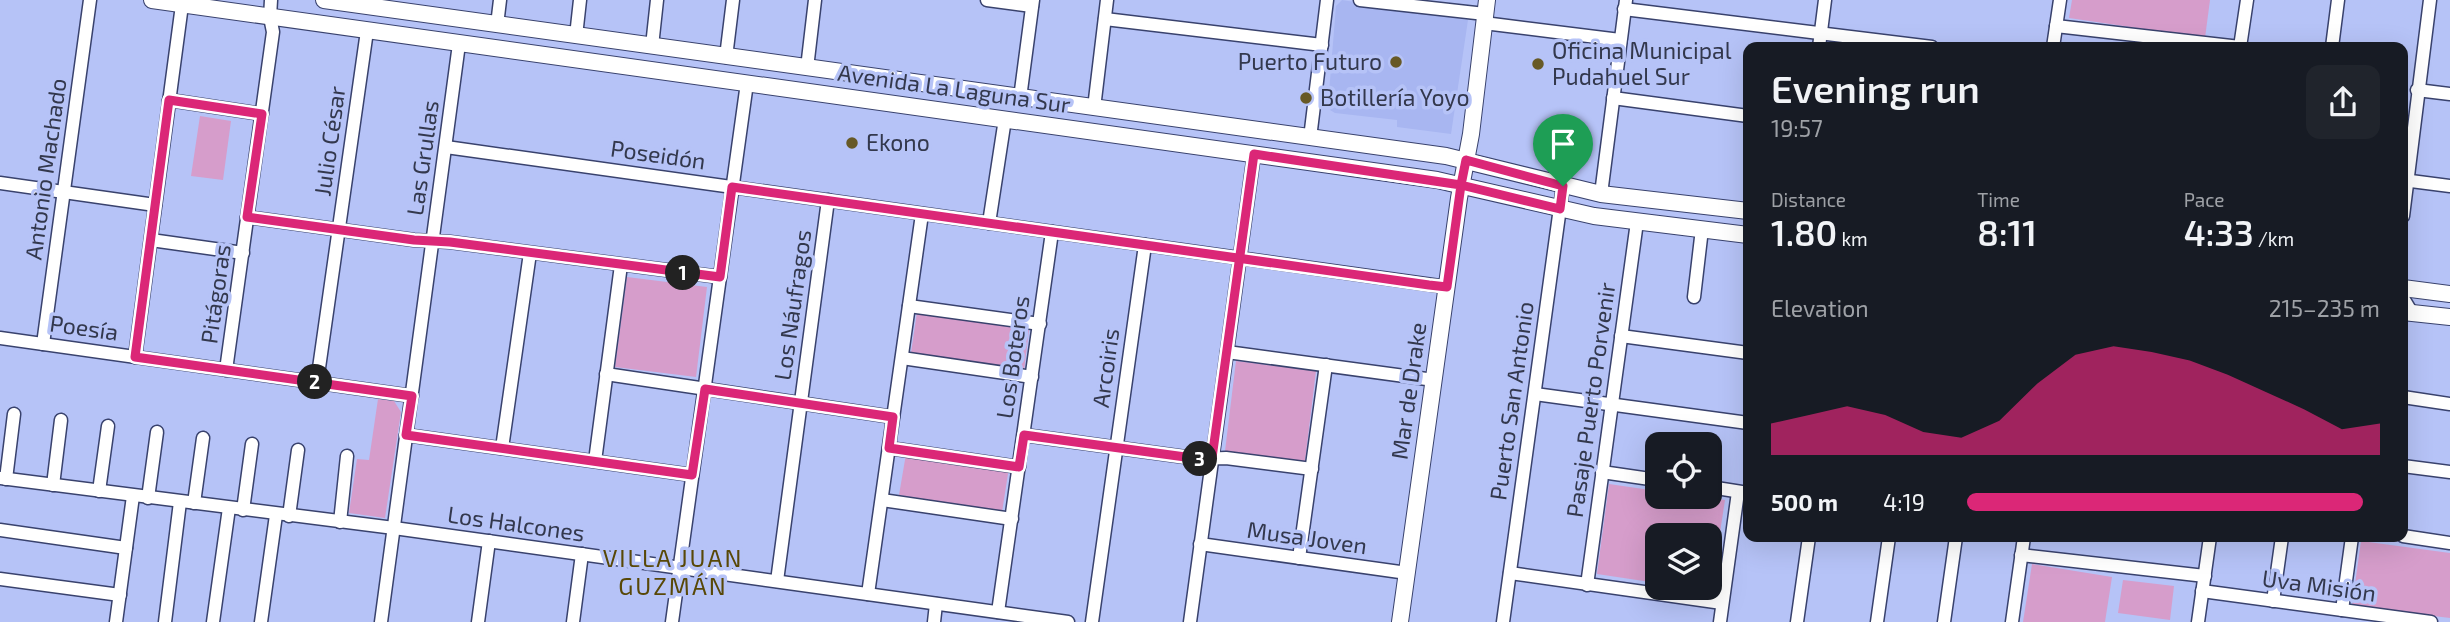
<!DOCTYPE html>
<meta charset="utf-8">
<style>
:root{--surface:#171b24;--page:#20242c;--text:#f1f3f6;--muted:#9ea1a6;--accent:#db2777}
body{margin:0;font-family:"Exo 2",sans-serif;background:var(--page);color:var(--text);height:100vh;display:flex;flex-direction:column;font-size:26px;white-space:nowrap}
*{box-sizing:border-box;margin:0}
p{font-size:23px;color:var(--muted)}
.icon{flex:none;width:38px;height:38px;fill:none;stroke:currentColor;stroke-width:2;stroke-linecap:round;stroke-linejoin:round}
.map{position:relative;flex:1;overflow:hidden}
.sheet{position:absolute;left:1743px;top:42px;width:665px;height:500px;display:flex;flex-direction:column;background:var(--surface);border-radius:14px;box-shadow:0 7px 28px #0002}
.sheet>*{flex:none}
.controls{position:absolute;left:1645px;top:432px;display:grid;gap:14px}
.controls a{display:grid;place-items:center;width:77px;height:77px;border-radius:14px;background:var(--surface);box-shadow:0 7px 28px #0002;font-size:35px}
.pin{position:absolute;display:grid;place-items:center;width:60px;height:60px;color:#fff;margin:-72px -30px;border-radius:50% 50% 50% 0;rotate:-45deg;box-shadow:0 0 7px #0007}
.pin .icon{rotate:45deg}
.km{position:absolute;width:35px;height:35px;margin:-18px;border-radius:50%;background:#222;color:#fff;font-size:19px;line-height:35px;text-align:center}
.round{display:grid;place-items:center;flex:none;width:74px;height:74px;border-radius:14px;background:var(--page)}
.overview{display:flex;align-items:center;justify-content:space-between;height:119px;padding:0 28px}
h1{font-size:38px;font-weight:600;line-height:52px}
.metrics{display:grid;grid-template-columns:repeat(3,1fr);gap:10px;height:119px;padding:7px 28px}
.metrics div{display:grid;align-content:center}
.metrics b{font-size:35px;font-weight:600}
.metrics small{font-size:19px;font-weight:400}
.metrics p{font-size:19px}
.chart{height:196px;padding:14px 28px}
.chart p{display:flex;justify-content:space-between}
.chart svg{width:100%;height:126px;margin-top:7px;fill:var(--accent);opacity:.7}
ul{padding:0 28px;list-style:none;font-size:23px}
li{display:grid;grid-template-columns:112px 84px 1fr;align-items:center;height:52px}
li i{height:18px;border-radius:9px;background:var(--accent)}
.map>svg:first-child{display:block}
.built{fill:#a8b6f1}
.green{fill:#d69dcb}
.lines{fill:none;stroke-linecap:round;stroke-linejoin:round}
.minor-casing{stroke:#39426d;stroke-width:15}
.tertiary-casing{stroke:#39426d;stroke-width:18}
.minor{stroke:#fff;stroke-width:12}
.tertiary{stroke:#fff;stroke-width:16}
.route-casing{stroke:#fff;stroke-width:14}
.route{stroke:#db2777;stroke-width:9}
.poi-dot{fill:#675926;stroke:#b6c3f7;stroke-width:2.5}
.labels{text-anchor:middle;stroke-width:7;stroke-linejoin:round;paint-order:stroke}
.poi-label{font-size:23px;fill:#33384d;stroke:#b6c3f7;text-anchor:start}
.street-label{font-size:23px;fill:#33384d;stroke:#b6c3f7}
.neighbourhood-label{font-size:24px;letter-spacing:2px;fill:#584807;stroke:#b6c3f7}
</style>
<div class="map">
<svg width="2450" height="622" viewBox="0 0 2450 622">
<rect width="100%" height="100%" fill="#b6c3f7"/>
<path class="built" d="M1342,0l126,20 -17,114 -54,-7v-7l-62,-7 -5,-3 -2,-5 8,-99z"/>
<g class="green">
<path d="M2072,0h138l-5,38 -136,-20z"/>
<path d="M200,116l31,5 -8,59 -32,-4z"/>
<path d="M627,277l80,10 -11,90 -81,-10z"/>
<path d="M917,312l112,18 -5,41 -113,-18z"/>
<path d="M1236,361l80,10 -11,90 -80,-10z"/>
<path d="M378,399l16,2 7,11 -16,106 -36,-5 8,-54 12,1z"/>
<path d="M907,448l103,13 -8,51 -103,-17z"/>
<path d="M1609,484l48,7v6h45l23,3 -14,91 -22,-3h21v-52h-53v47l-60,-9z"/>
<path d="M2361,541l89,12v65l-98,-12z"/>
<path d="M2032,564l80,13 -7,45h-82z"/>
<path d="M2123,580l51,6 -4,34 -52,-7z"/>
</g>
<g class="lines">
<defs>
<g id="minor">
<path d="M987,0l45,6"/>
<path d="M1360,0l125,14"/>
<path d="M1624,9l308,38"/>
<path d="M1105,19l217,26"/>
<path d="M1484,23l136,17"/>
<path d="M497,25l3,-25"/>
<path d="M2056,26l184,21"/>
<path d="M576,36l4,-36"/>
<path d="M652,46l5,-46"/>
<path d="M1819,47l6,-47"/>
<path d="M2053,47l7,-47"/>
<path d="M2240,47l7,-47"/>
<path d="M2332,47l6,-47"/>
<path d="M726,57l7,-57"/>
<path d="M807,68l8,-68"/>
<path d="M2417,90l33,4"/>
<path d="M1020,98l13,-98"/>
<path d="M1613,98l135,18"/>
<path d="M169,100l93,14"/>
<path d="M1094,108l13,-108"/>
<path d="M1310,138l17,-138"/>
<path d="M446,147l1001,140"/>
<path d="M2403,180l47,6"/>
<path d="M0,183l155,22"/>
<path d="M1601,194l25,-194"/>
<path d="M2403,216l27,-216"/>
<path d="M247,217l167,23 36,2 270,35"/>
<path d="M989,223l16,-104"/>
<path d="M151,240l92,13"/>
<path d="M1694,297l8,-68"/>
<path d="M2403,298l9,15"/>
<path d="M909,306l131,18"/>
<path d="M1621,336l127,17"/>
<path d="M0,338l412,58"/>
<path d="M43,344l47,-344"/>
<path d="M1227,352l207,28"/>
<path d="M135,357l47,-352"/>
<path d="M902,358l130,19"/>
<path d="M226,370l47,-338 -3,-15 1,-17"/>
<path d="M606,374l287,43"/>
<path d="M317,382l50,-351"/>
<path d="M1535,394l213,29"/>
<path d="M2403,397l47,7"/>
<path d="M406,435l286,40"/>
<path d="M1024,435l176,24 26,-1 86,11"/>
<path d="M502,448l28,-195"/>
<path d="M889,448l130,19"/>
<path d="M595,461l26,-196"/>
<path d="M2403,466l47,6"/>
<path d="M1602,472l55,8"/>
<path d="M0,478l394,50 674,94"/>
<path d="M6,479l8,-65"/>
<path d="M53,485l8,-65"/>
<path d="M1710,487l38,6"/>
<path d="M99,491l9,-65"/>
<path d="M148,498l9,-66"/>
<path d="M882,500l130,19"/>
<path d="M194,503l9,-65"/>
<path d="M243,510l9,-66"/>
<path d="M289,516l9,-66"/>
<path d="M340,522l7,-66"/>
<path d="M0,530l126,18"/>
<path d="M2403,536l47,7"/>
<path d="M1200,544l207,29"/>
<path d="M2021,555l184,21"/>
<path d="M1299,558l27,-193"/>
<path d="M1510,573l212,30"/>
<path d="M0,579l120,16"/>
<path d="M777,581l51,-381"/>
<path d="M1587,585l50,-363"/>
<path d="M2202,591l229,31"/>
<path d="M868,594l54,-380"/>
<path d="M2273,601l9,-64"/>
<path d="M2342,610l10,-73"/>
<path d="M998,612l54,-380"/>
<path d="M116,622l17,-126"/>
<path d="M165,622l15,-120"/>
<path d="M213,622l16,-114"/>
<path d="M261,622l15,-107"/>
<path d="M381,622l78,-578"/>
<path d="M478,622l11,-81"/>
<path d="M573,622l9,-68"/>
<path d="M672,622l75,-539"/>
<path d="M934,622l2,-18"/>
<path d="M1092,622l53,-377"/>
<path d="M1190,622l64,-468"/>
<path d="M1503,622l60,-436"/>
<path d="M1720,622l18,-130"/>
<path d="M1797,622l12,-85"/>
<path d="M1877,622l12,-85"/>
<path d="M1944,622l12,-85"/>
<path d="M2012,622l12,-85"/>
<path d="M2198,622l12,-85"/>
</g>
<g id="tertiary">
<path d="M152,0l1285,180 157,36 154,19"/>
<path d="M324,0l1122,156 155,38 147,17"/>
<path d="M2403,288l47,6"/>
<path d="M2403,312l47,5"/>
<path d="M1400,622l59,-424 12,-64 16,-134"/>
</g>
</defs>
<use href="#minor" class="minor-casing"/>
<use href="#tertiary" class="tertiary-casing"/>
<use href="#minor" class="minor"/>
<use href="#tertiary" class="tertiary"/>
</g>
<g class="lines">
<defs>
<path id="route" d="M1563,186l-3,23 -99,-24 -14,102 -18,-2c-232,-33 -464,-65 -697,-98l-12,90 -270,-35 -36,-2 -167,-23 15,-103 -93,-14 -34,257 277,39 -6,39 286,40 13,-86 188,28 -4,31 130,19 5,-32 176,24 12,-1 42,-304 207,31 5,-25 97,26"/>
</defs>
<use href="#route" class="route-casing"/>
<use href="#route" class="route"/>
</g>
<g class="poi-dot">
<circle cx="1396" cy="62" r="7"/>
<circle cx="1538" cy="64" r="7"/>
<circle cx="1306" cy="98" r="7"/>
<circle cx="852" cy="143" r="7"/>
</g>
<g class="labels">
<g class="poi-label">
<text x="1552" y="59">Oficina Municipal<tspan x="1552" dy="26">Pudahuel Sur</tspan></text>
<text x="1382" y="70" text-anchor="end">Puerto Futuro</text>
<text x="1320" y="106">Botillería Yoyo</text>
<text x="866" y="151">Ekono</text>
</g>
<g class="street-label">
<text transform="translate(954 89) rotate(8)" y="8">Avenida La Laguna Sur</text>
<text transform="translate(330 141) rotate(-82)" y="8">Julio César</text>
<text transform="translate(658 155) rotate(8)" y="8">Poseidón</text>
<text transform="translate(423 158) rotate(-82)" y="8">Las Grullas</text>
<text transform="translate(46 169) rotate(-82)" y="8">Antonio Machado</text>
<text transform="translate(216 294) rotate(-82)" y="8">Pitágoras</text>
<text transform="translate(793 305) rotate(-82)" y="8">Los Náufragos</text>
<text transform="translate(84 328) rotate(8)" y="8">Poesía</text>
<text transform="translate(1013 357) rotate(-82)" y="8">Los Boteros</text>
<text transform="translate(1106 368) rotate(-82)" y="8">Arcoiris</text>
<text transform="translate(1409 391) rotate(-82)" y="8">Mar de Drake</text>
<text transform="translate(1591 400) rotate(-82)" y="8">Pasaje Puerto Porvenir</text>
<text transform="translate(1512 401) rotate(-82)" y="8">Puerto San Antonio</text>
<text transform="translate(516 524) rotate(8)" y="8">Los Halcones</text>
<text transform="translate(1307 538) rotate(8)" y="8">Musa Joven</text>
<text transform="translate(2319 586) rotate(8)" y="8">Uva Misión</text>
</g>
<g class="neighbourhood-label">
<text x="673" y="567">VILLA JUAN<tspan x="673" dy="28">GUZMÁN</tspan></text>
</g>
</g>
</svg>
<div class="controls">
<a><svg class="icon" aria-label="locate" viewBox="0 0 24 24"><circle cx="12" cy="12" r="6"/><path d="M12 2v4M12 18v4M2 12h4M18 12h4"/></svg></a>
<a><svg class="icon" aria-label="layers" viewBox="0 0 24 24"><path d="M12 4l9 5-9 5-9-5zM3 14l9 5 9-5"/></svg></a>
</div>
<div class="pin" style="left:1563px;top:186px;background:#1e9e55"><svg class="icon" aria-label="arrive" viewBox="0 0 24 24"><path d="M6 21V4h12l-3 4 3 4H6"/></svg></div>
<b class="km" style="left:683px;top:273px">1</b>
<b class="km" style="left:315px;top:382px">2</b>
<b class="km" style="left:1200px;top:459px">3</b>
<section class="sheet">
<div class="overview"><div><h1>Evening run</h1><p>19:57</p></div><a class="round"><svg class="icon" aria-label="share" viewBox="0 0 24 24"><path d="M12 15V3M7 8l5-5 5 5M5 13v7h14v-7"/></svg></a></div>
<div class="metrics">
<div><p>Distance</p><b>1.80<small> km</small></b></div>
<div><p>Time</p><b>8:11</b></div>
<div><p>Pace</p><b>4:33<small> /km</small></b></div>
</div>
<div class="chart"><p><span>Elevation</span>215–235 m</p>
<svg viewBox="0 0 160 44" preserveAspectRatio="none"><path d="M0 44V33L10 30L20 27L30 30L40 36L50 38L60 32L70 19L80 9L90 6L100 8L110 11L120 16L130 22L140 28L150 35L160 33V44z"/></svg>
</div>
<ul>
<li><b>500 m</b>4:19<i style="width:96%"></i></li>
</ul>
</section>
</div>
